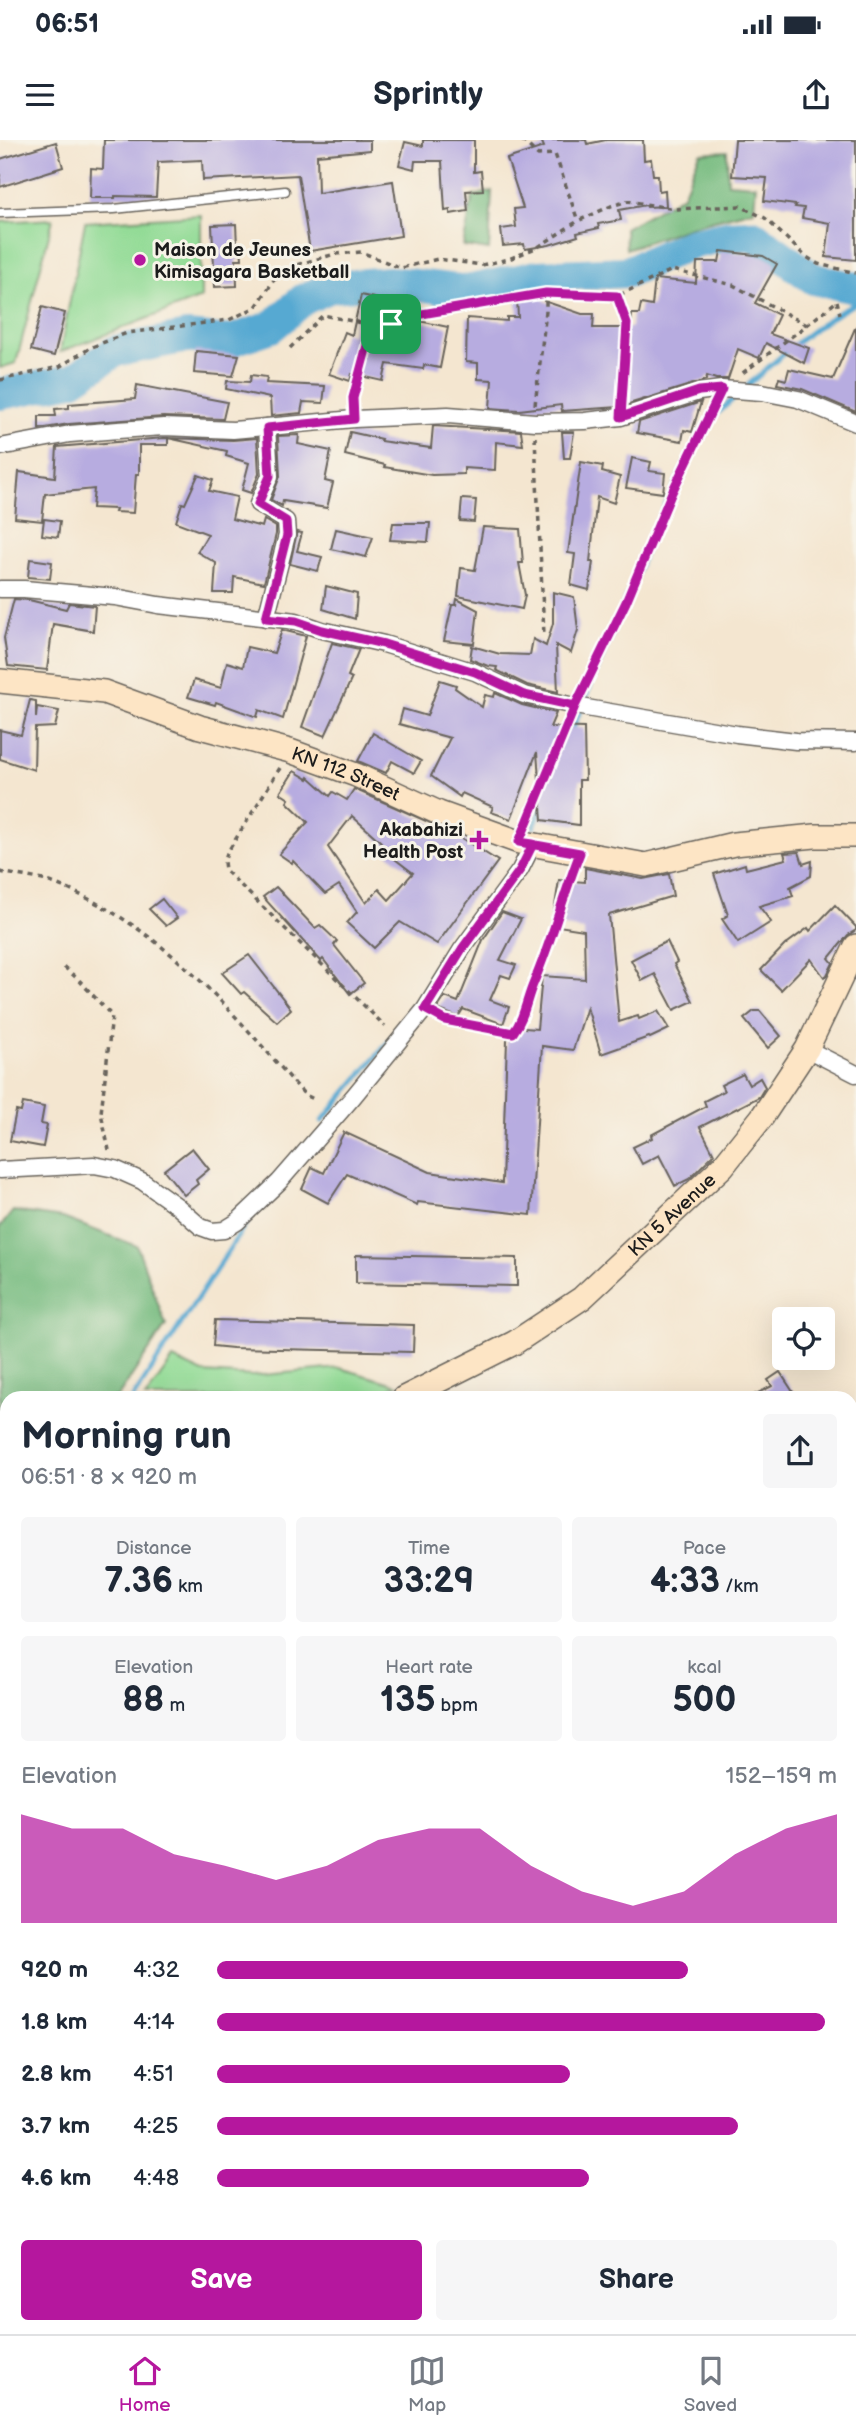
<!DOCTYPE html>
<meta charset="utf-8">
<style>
:root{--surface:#fff;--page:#f6f6f7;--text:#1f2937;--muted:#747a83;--line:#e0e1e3;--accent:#b5179e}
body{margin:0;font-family:"Balsamiq Sans",sans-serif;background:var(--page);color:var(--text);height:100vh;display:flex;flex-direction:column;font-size:26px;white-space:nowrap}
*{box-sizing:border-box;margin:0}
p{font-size:23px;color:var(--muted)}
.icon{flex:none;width:38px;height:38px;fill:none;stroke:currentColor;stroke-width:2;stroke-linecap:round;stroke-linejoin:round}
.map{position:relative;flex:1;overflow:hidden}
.drawer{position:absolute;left:0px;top:1251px;width:858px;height:943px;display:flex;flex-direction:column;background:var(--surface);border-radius:21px 21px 0 0;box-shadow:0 7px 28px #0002}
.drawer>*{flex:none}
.tools{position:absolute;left:772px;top:1167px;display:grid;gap:14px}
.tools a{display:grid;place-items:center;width:63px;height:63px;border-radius:7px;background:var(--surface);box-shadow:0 7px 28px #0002;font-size:35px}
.pin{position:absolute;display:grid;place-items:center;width:60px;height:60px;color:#fff;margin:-30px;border-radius:14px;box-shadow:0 4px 10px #0006}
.round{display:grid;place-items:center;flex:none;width:74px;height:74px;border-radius:7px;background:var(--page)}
.headline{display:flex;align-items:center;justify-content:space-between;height:119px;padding:0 21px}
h1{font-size:38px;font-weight:600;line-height:52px}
.figures{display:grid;grid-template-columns:repeat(3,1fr);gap:10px;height:119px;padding:7px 21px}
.figures div{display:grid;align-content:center;border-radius:7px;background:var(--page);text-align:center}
.figures b{font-size:35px;font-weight:600}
.figures small{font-size:19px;font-weight:400}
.figures p{font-size:19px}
.chart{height:196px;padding:14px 21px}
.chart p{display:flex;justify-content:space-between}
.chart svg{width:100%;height:126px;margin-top:7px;fill:var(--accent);opacity:.7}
.button{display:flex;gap:14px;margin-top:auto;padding:14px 21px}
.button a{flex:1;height:80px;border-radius:7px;background:var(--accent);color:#fff;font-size:28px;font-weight:600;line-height:80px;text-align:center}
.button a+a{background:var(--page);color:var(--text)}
ul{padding:0 21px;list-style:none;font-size:23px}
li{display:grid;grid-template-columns:112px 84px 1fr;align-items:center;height:52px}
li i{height:18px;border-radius:9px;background:var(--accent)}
.status{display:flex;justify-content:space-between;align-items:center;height:49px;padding:0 35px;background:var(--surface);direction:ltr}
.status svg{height:19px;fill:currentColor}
header{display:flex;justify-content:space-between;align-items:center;height:91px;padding:0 21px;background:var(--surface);font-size:32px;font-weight:600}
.menu{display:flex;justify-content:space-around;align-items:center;height:98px;border-top:2px solid var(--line);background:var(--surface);font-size:19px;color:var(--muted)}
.menu a{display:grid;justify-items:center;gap:4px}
.menu .on{color:var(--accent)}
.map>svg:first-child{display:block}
.green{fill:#93db96;stroke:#587c59;stroke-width:2}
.forest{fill:#76bb7f;stroke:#496c4e;stroke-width:2}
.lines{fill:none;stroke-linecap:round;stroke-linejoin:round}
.stream{stroke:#57a9d2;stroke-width:5}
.river{stroke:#57a9d2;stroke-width:32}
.building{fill:#b7ace0;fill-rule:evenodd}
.lane-casing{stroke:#68635b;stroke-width:11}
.street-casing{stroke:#68635b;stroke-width:19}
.secondary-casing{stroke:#68635b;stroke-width:26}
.path{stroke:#68635b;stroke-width:3.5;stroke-dasharray:5 5;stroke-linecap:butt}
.lane{stroke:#fff;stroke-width:8}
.street{stroke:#fff;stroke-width:16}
.secondary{stroke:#fde5c5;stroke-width:23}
.route-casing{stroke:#fff;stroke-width:14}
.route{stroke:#b5179e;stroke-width:9}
.poi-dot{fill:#b5179e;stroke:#f7f3e8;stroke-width:2.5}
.labels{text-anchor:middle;stroke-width:6;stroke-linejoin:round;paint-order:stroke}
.poi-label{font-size:19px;font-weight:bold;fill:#1c1c1c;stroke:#f7f3e8;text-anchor:start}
.street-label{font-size:19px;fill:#1c1c1c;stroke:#f7f3e8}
</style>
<div class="status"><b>06:51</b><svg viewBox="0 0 49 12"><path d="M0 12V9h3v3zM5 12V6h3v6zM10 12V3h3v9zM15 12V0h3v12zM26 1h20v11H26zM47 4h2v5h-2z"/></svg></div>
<header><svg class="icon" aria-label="menu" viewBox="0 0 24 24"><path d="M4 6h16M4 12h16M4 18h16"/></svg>Sprintly<svg class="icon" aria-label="share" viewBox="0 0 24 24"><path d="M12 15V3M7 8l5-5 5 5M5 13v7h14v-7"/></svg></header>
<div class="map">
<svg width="856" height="2194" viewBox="0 0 856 2194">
<rect width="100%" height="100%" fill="#f7f3e8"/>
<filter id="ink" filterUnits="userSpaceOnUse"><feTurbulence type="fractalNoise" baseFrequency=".0143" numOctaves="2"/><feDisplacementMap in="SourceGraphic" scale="14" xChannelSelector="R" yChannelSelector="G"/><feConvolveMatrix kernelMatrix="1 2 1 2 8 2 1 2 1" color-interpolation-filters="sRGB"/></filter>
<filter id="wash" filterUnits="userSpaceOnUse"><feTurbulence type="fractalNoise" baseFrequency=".00686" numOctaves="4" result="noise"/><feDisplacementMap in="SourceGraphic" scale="28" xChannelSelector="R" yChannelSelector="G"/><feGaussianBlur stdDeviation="1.57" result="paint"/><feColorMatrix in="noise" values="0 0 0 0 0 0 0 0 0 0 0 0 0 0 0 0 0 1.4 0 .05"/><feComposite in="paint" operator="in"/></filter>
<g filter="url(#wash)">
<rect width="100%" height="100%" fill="#f4e6d0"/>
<g class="green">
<path d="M201,75v83l-141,54 25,-130z"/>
<path d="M53,79l-37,144 -16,5v-146z"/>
<path d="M173,1219l30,14 49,3 88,-8 58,17 -32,13h-221z"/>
</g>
<g class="forest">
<path d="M727,11l1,32 28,2 -2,25 -55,14 -73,25 -1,-21 58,-33 17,-42z"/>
<path d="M492,51l-3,59 -26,-4 10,-50z"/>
<path d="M13,1071l50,7 74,28 29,79 -49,73h-110v116l-7,-7v-280z"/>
</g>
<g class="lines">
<g class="stream">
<path d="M746,247c34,-30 69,-63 110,-84"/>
<path d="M571,593l87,-212 41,-86 7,-12 33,-29"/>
<path d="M534,687l9,-23"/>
<path d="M407,879l26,-38"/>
<path d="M322,981l72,-86"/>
<path d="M133,1258l116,-179"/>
</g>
<path class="river" d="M0,254l72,-14 44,-29 71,-14 43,4 41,-14 33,-28 27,-12 58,-5 78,9 70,-15 90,-4 63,-28 36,-8 27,-1 61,44 42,9"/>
</g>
<g id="blocks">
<g class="building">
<path d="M104,0h266v10l-53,5 1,38 75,-12 8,55 -91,15 -12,-76 -95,5 -1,-20 -44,2 -2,35 -41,-1v2h-25l1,-30 12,1z"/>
<path d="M423,0h51v32l7,-1 2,19 -17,1 2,20 -18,3v-4l-5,1 -3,-50h-27l-1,8 -15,-4 6,-23 18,4z"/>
<path d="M541,0h45l1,4 19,-4h37l1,20 7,-1 2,16h5l1,16 6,-1 1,16 -19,1 -1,-2 -27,5 2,10 -23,4 1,4 -22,5 1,3 -29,9 -24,4 -1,-5 -21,2 -2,-17 15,-2 -2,-18 9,-1 -16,-49 37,-12z"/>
<path d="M735,0h121v120l-30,-3 4,-34 -28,-5 2,-10 -9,-1 1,-2 -32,-4 3,-23 -35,-2z"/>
<path d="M56,2l7,25 -63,20v-28z"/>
<path d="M236,84l1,22h4l1,13h-6l1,27 -22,1 -3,-62z"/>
<path d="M721,111l42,5 14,8 -22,39 24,12 -9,19 39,14 -5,15 -38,-20 -7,15 -21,-9 -10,30h-12l-9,-3 -1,4 -87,27 -57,4 -1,-6 -42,5 -29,-2 2,-28 -14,-1v-16l-12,-1 1,-44 40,3v-4h11l-1,-18 27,-2v4l38,13h12l-1,14h38l1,-14h7l2,-10 11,2 3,-27 41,4 1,-21h22z"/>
<path d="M361,155l34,8 -7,33 26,4 5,-19 29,6 -8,41 -16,-3 -1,4 -36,-5 -4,17 -31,-7 -2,7 -21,-7 16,-42 7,3z"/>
<path d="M42,167l23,6 -11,43 -23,-6z"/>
<path d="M856,186v86l-54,-23 -25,-5 2,-6 7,2 3,-11 44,10z"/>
<path d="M196,211l43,4 -6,21 -39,-3z"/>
<path d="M251,235l16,2 -1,6 59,3 -2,17 -20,-1 -2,11 -30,3 -1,-18 -44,-9 1,-8 23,1z"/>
<path d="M137,245l90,17 -4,17 -60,-2 -94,7 -30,5v-13h17l-1,-7 14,-1v-4l66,-5z"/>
<path d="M701,262l-9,30 -8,-2 -2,11 -45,-8 2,-11z"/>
<path d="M433,286l88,5 2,14 -27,-3 -1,28 -31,-2v6l-32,1 -48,-8 1,-2 -40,-10 5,-23 31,7 -1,2 51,7z"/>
<path d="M562,292h12l-4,26h-6z"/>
<path d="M299,295l-1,9 33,7 -6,30 8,2 -6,25 -44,-7 -1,5 -11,-6 9,-24 -2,-40z"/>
<path d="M164,298l69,2 24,-2 2,36 -8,19 -9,-3 7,-27 -23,-7 1,-5 -59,-13v7h-29v29h-3l-3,39 -18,-1 1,-3 -24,-1 2,-19 -49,5 -3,27 -27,-3 4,-46 36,5 2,-30z"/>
<path d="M632,318l19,4 -2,9 16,2 -2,20 -37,-5z"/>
<path d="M581,322l22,4 -1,6 18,5 -6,26 -17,-6 -7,65h3l-4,28 -18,-5 4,-31 -7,-1z"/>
<path d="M198,335l15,5 -4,11 28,6 -5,22 30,8 2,-7 12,7v7l-12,49 -30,-6 -1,16h-19l2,-30 -19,-11 11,-18 -32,-12 6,-19 3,1z"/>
<path d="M462,359l14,1 -2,22 -14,-1z"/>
<path d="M44,379l16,2 -2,16 -16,-2z"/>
<path d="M393,383h37l-2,19 -38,-2z"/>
<path d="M483,387l37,2 3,34h-4l6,32 -3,14 -64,-13 3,-28 14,2z"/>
<path d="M336,389l37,8 -7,20 -35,-8z"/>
<path d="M297,392l5,1 -5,18 25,6 -4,14 -28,-7z"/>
<path d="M30,419l22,3 -2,17 -22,-2z"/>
<path d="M326,446l31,8 -2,25 -32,-10z"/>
<path d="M553,452l21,5 4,33 -7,23 -15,-8 2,47 -31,-7 -31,-15 1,-3 -9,-1 -18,-7 2,-13 28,8 30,1 3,-16 13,7 7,-23z"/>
<path d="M14,459l15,1 37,9 3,-6 26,3 -2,25 -40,-7 -6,46 -39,-4 -4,-28z"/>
<path d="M457,459l21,11 -4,34 -30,-3 8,-36h4z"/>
<path d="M282,490l24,6 -23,83 -24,-9 -2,7 -41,-15 -1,3 -27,-8 6,-17 27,8 6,-26 16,5 4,-20 27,6z"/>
<path d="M332,503l27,6 -11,27 4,2 -27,58 -23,-9z"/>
<path d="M440,540l16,5 -1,3 27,19 3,-12 9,2 1,-4 27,12 34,8 -6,14 34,1 1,52h-6v45l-37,-5 -5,-68 -26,67 -20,-7 2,-5 -31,-14 -2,4 -29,-21 19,-38 -51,-14 4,-15 24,7z"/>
<path d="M30,560l6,1v17l1,-11 22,4 -4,16 -20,1 -1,42 -34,-11v-29l21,5z"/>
<path d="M373,593l48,28 -7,12 -22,-12 -6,12 -28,-12z"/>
<path d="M294,631l14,8 1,-2 21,19 3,-4 14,8 7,-11 99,44 45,28 -61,83 -37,-22 -26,26 -27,-25 10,-11 -18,-27 -14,9 -32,-33 -1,2 -13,-9 29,-32 -21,-20 2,-3 -9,-6zM352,676l29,26 -3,4 35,27 -24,27 -10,-11 -13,14 -38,-56z"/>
<path d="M799,712l4,12 9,-3 -1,15 -21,11 3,9 -34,10 12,16 -33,21 -16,-24 6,-4 -14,-41 31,-10 1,5 40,-10 -2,-6z"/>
<path d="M585,728l58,11 26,-5 4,22 -64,19 10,107 19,-6 1,3 19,-8 11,18 -19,9 -1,-1 -48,17 -14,-47 -14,43 -31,-4 -11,169 -113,-13 -1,3 -70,-31 -19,29 -26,-14 10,-22 12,6 20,-41 86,40 72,11 5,-143 4,-13 26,2 5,-53 43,3 -1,-49 -32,-5 7,-45 26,2z"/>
<path d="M276,747l39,41 5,-3 17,16 -3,4 30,38 -14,11 -27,-35 -2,2 -58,-64z"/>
<path d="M162,759l15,19 -11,8 -17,-17z"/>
<path d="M835,765l21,22v3l-8,5 -19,23 4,5 -6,12 -3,2 -13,-18 -30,31 -20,-20 24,-25 23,-17 2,3z"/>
<path d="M502,772l19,7 -21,41 16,5 -6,13 -9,-3 -11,25 19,7 -6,17 -40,-15 -5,8 -21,-8 8,-12 13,5 25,-62z"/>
<path d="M667,801l10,21 -3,2 19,37 -19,9 -19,-36 -13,7 -11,-21z"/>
<path d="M249,815l42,54 -14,13 -33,-30 -3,2 -19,-21z"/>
<path d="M754,871h6l21,25 -13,12 -24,-29z"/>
<path d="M743,934l6,11 11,-7 5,9 -6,10 -59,30 14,27 -25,25 -14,7 -16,-31 -17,9 -9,-17 19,-9 -1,-3 55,-29 -2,-5 20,-10 -3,-6z"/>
<path d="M23,963l21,4 -3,17 6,1 -4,22 -33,-6 6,-30 5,1z"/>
<path d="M192,1008l17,21 -13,11 2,4 -14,11 -20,-25z"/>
<path d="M356,1115l161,3v28l-161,-3z"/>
<path d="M215,1180l199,5 -1,27 -180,-4 -20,-2z"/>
<path d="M780,1232l17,26h-49l24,-12 -4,-6z"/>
</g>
</g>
</g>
<g filter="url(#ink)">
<use href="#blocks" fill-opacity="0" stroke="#68635b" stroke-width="2"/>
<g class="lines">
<defs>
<g id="lane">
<path d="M0,73l114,-4 171,-18"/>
<path d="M7,2129l-3,2 3,5"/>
<path d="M49,2188l5,6"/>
<path d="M104,2188l5,6"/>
<path d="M168,2188l5,6"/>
</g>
<g id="street">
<path d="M0,307l70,-13 48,-4 46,-3 69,3 121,-11 94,-4 87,7 50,-1 36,-4 78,-25 23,-3 40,3 36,7 58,24"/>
<path d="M0,449h24l91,8 43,8 138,16 26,9 62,14 91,28 49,23 51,11 162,28 59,7 60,1"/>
<path d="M266,478l21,-83 -1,-14 -28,-17 12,-28 -3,-49"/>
<path d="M807,909l49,25"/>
<path d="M0,1030l94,-5 21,4 27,12 35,25 24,21 11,4 12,-1 13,-8 42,-40 74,-85 72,-88 37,-60 58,-79 13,-26"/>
<path d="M850,1399l6,-3"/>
<path d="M850,1713l6,-3"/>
<path d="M850,1756l6,5"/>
</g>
<g id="secondary">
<path id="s1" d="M0,541l104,11 96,35 90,24 66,24 83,38 80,29 61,11 66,12 88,-21 81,-8h41"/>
<path id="s2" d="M404,1258l110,-55 68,-45 141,-132 39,-49 45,-68 49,-103"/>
<path d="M0,1394l7,4"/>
<path d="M0,1767l7,-3"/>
<path d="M0,1809l7,9"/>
<path d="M850,2024l6,-3"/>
<path d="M287,2188l5,6"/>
<path d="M614,2188l1,6"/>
<path d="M638,2188l10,6"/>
<path d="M710,2194l12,-6"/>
</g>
</defs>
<use href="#lane" class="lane-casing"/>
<use href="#street" class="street-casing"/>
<use href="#secondary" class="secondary-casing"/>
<g class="path">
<path d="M522,0l16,15 17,-1 23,67"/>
<path d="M617,156l10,27 -5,78"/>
<path d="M837,161l3,13"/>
<path d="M807,185l30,-24"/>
<path d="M290,208l33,-33 62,13 19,-11 142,-24 71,3 55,-26 61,15 74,40 -67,50"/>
<path d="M0,240l59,-13 33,-20 35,-14 102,-13 27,-13 18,-27 22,-15 39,-11 26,-2 40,16 37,-9 44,6 27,-6 29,-12 40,-26 33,-15 17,-5 47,8 65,-3 25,12 40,38 13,8 38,9"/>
<path d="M353,264v-6l16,-60 20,-9 1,-3"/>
<path d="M535,265l11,-94v-18"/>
<path d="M535,297l9,198"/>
<path d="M582,552l45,-90 45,-110 41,-85"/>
<path d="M280,628l-53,85 -3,9 1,8 160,156"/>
<path d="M526,684l43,-103"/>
<path d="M0,732c20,4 44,6 63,15 104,44 170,126 242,208l11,5"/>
<path d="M64,827l15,13 33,36 -11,97 8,37"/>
<path d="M437,876l8,3 68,14 9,-12 51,-150"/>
</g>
<use href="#lane" class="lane"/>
<use href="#street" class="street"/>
<use href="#secondary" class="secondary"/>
</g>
</g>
<g class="lines" filter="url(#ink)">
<defs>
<path id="route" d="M391,184l-2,5 -20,9 -16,60 1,21 -87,9 3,48 -12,28 28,17 1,14 -21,83 30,3 26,9 62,14 91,28 49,23 51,11 -56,136 14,2 -13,26 -58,79 -37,60 20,11 68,13c12,-16 13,-33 21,-51 18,-42 29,-86 46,-129l-61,-11 56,-136 51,-104 46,-110 50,-103 -23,2 -78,26 6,-93 -10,-28 -71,-3 -142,24 -13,7"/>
</defs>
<use href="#route" class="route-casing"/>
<use href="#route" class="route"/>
</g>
<g class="poi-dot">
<circle cx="140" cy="120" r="7"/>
<path d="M475.5 689.5h7v7h7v7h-7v7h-7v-7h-7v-7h7z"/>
</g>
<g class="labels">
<g class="poi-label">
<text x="154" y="116">Maison de Jeunes<tspan x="154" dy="22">Kimisagara Basketball</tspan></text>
<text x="463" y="696" text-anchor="end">Akabahizi<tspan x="463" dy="22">Health Post</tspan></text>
</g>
<g class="street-label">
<text dy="7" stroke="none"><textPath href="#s1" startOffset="360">KN 112 Street</textPath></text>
<text dy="7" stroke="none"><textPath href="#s2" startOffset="327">KN 5 Avenue</textPath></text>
</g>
</g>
</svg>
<div class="tools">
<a><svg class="icon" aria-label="locate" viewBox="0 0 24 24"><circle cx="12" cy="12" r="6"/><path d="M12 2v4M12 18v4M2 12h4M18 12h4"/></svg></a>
</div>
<div class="pin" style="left:391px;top:184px;background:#1e9e55"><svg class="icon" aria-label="arrive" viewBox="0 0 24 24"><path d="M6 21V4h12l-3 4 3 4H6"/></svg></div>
<section class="drawer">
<div class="headline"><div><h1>Morning run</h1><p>06:51 · 8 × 920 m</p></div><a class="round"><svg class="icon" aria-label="share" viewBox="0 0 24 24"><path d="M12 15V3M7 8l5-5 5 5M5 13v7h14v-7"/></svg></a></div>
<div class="figures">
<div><p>Distance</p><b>7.36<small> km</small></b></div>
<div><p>Time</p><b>33:29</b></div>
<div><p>Pace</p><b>4:33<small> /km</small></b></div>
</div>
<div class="figures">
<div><p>Elevation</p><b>88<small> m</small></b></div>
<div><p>Heart rate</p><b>135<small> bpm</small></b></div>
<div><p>kcal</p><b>500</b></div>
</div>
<div class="chart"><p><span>Elevation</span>152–159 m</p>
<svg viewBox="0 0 160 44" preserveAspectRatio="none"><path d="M0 44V6L10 11L20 11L30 20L40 24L50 29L60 24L70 15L80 11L90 11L100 24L110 33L120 38L130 33L140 20L150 11L160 6V44z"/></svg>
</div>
<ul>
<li><b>920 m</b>4:32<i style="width:76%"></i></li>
<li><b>1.8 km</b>4:14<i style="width:98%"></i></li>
<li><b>2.8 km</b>4:51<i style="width:57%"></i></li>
<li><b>3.7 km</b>4:25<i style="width:84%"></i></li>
<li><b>4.6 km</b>4:48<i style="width:60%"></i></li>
</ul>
<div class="button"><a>Save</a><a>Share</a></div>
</section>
</div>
<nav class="menu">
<a class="on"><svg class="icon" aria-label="home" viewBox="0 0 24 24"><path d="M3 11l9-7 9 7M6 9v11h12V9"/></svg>Home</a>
<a><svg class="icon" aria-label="map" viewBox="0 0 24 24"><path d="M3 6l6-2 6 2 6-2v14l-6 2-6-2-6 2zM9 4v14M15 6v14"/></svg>Map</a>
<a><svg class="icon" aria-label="saved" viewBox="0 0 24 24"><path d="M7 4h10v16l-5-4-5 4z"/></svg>Saved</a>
</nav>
